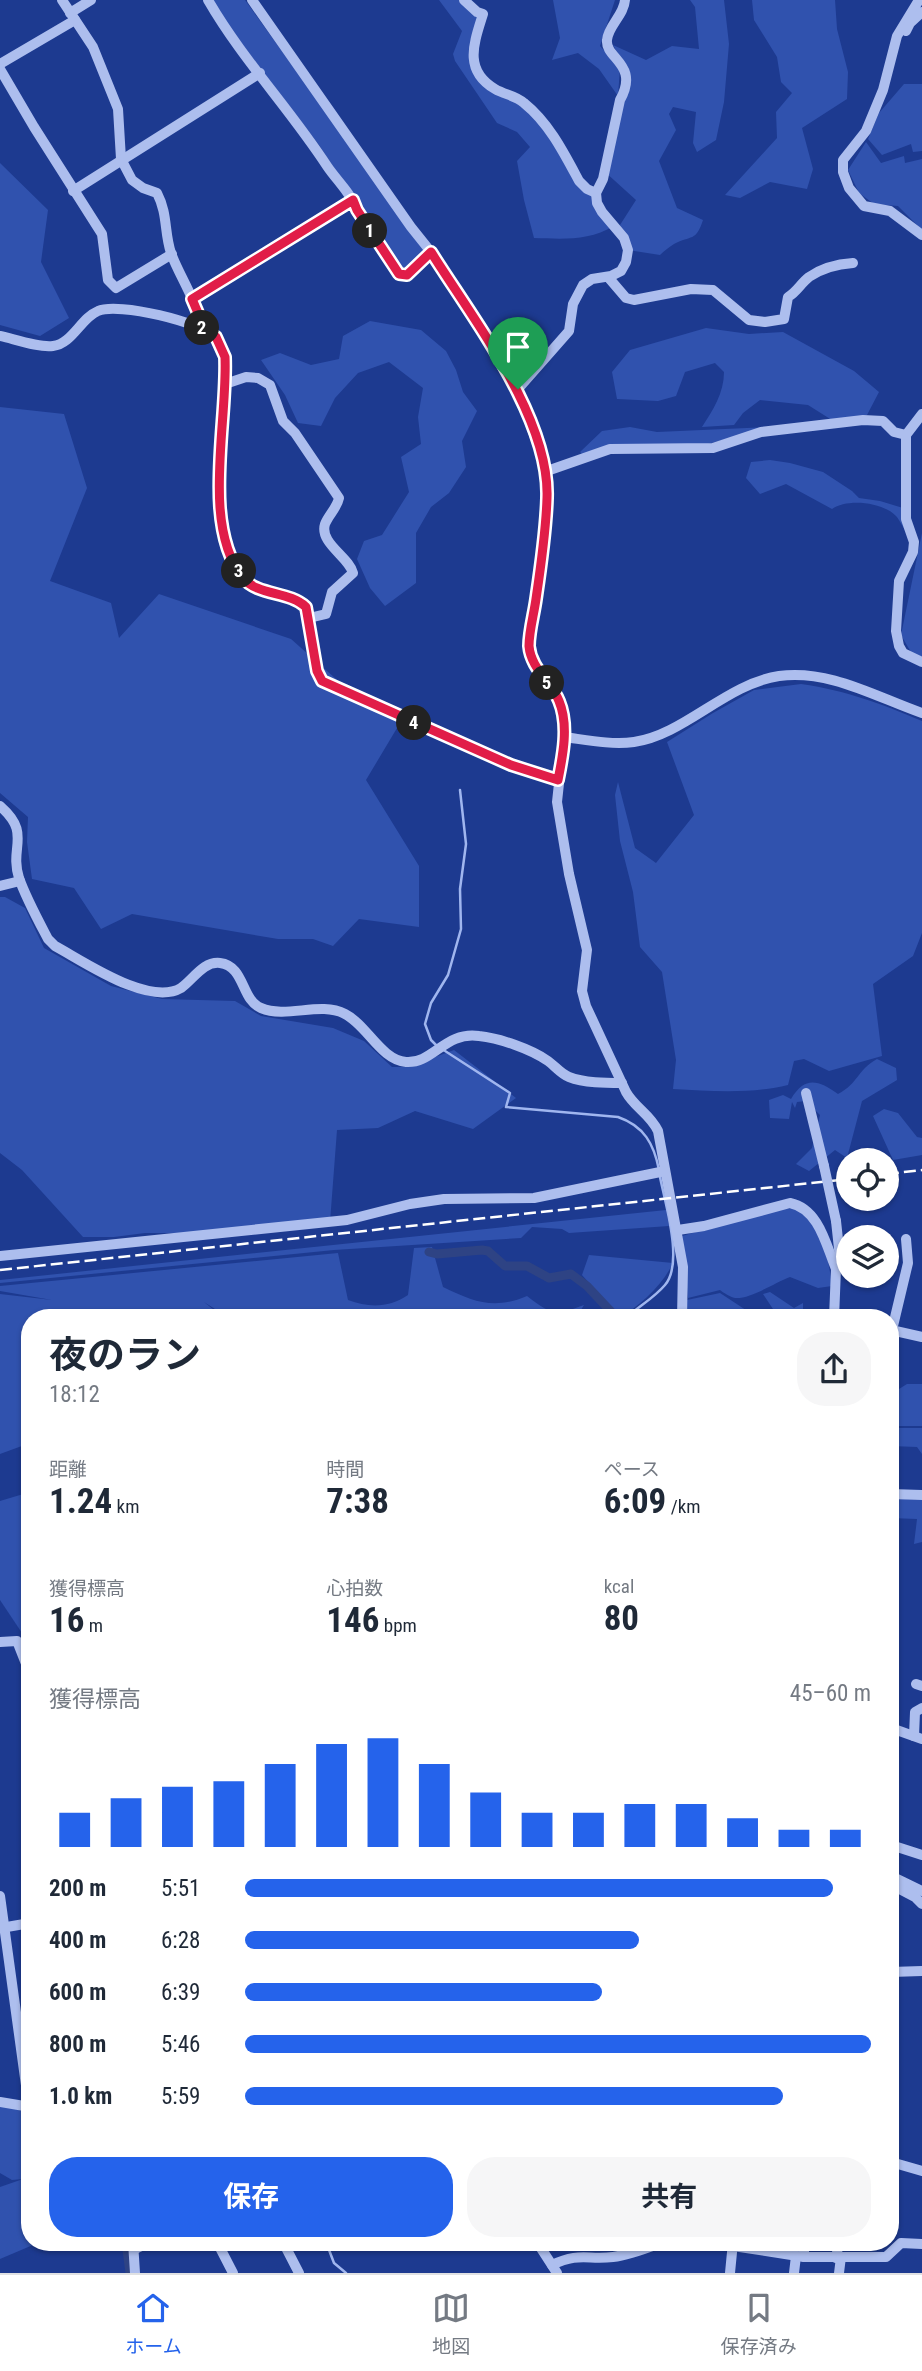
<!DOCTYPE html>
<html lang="ja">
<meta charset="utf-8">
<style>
:root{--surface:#fff;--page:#f6f6f7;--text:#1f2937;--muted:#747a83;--line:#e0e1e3;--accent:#2563eb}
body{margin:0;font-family:"Roboto Condensed","Noto Sans JP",sans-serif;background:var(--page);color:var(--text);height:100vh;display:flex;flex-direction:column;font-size:26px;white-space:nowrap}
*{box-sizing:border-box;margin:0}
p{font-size:23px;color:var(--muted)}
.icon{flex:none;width:38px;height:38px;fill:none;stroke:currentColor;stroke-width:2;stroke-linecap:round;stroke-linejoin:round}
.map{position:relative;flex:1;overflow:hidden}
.sheet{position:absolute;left:21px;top:1309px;width:878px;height:942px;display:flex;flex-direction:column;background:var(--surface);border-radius:28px;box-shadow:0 2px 5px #0004}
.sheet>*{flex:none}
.buttons{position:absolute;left:836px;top:1148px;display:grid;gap:14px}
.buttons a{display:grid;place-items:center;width:63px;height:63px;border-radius:50%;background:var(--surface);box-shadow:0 2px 5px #0004;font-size:35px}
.pin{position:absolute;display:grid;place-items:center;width:60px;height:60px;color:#fff;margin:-72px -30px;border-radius:50% 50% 50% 0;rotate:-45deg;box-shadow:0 0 7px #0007}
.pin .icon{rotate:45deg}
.km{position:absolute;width:35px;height:35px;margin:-18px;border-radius:50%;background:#222;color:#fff;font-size:19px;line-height:35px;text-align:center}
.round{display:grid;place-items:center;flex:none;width:74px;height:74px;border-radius:28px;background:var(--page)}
.summary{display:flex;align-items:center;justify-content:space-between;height:119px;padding:0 28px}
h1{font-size:38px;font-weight:700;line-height:52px}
.stats{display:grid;grid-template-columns:repeat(3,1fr);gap:10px;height:119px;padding:7px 28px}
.stats div{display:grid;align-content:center}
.stats b{font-size:35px;font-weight:700}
.stats small{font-size:19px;font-weight:400}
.stats p{font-size:19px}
.chart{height:196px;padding:14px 28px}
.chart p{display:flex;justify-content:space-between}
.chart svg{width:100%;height:126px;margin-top:7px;stroke:var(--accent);stroke-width:6}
.action{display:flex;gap:14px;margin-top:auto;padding:14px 28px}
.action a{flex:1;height:80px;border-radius:28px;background:var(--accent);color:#fff;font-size:28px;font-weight:700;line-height:80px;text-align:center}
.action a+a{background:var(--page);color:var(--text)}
ul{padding:0 28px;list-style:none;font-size:23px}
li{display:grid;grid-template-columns:112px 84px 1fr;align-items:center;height:52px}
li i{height:18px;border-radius:9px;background:var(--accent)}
.tab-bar{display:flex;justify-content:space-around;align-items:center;height:98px;border-top:2px solid var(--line);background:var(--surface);font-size:19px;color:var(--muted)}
.tab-bar a{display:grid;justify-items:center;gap:4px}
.tab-bar .on{color:var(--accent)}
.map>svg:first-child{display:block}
.green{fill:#3052ae}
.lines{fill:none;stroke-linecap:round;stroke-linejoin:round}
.stream{stroke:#a0b6ef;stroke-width:2.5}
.canal{stroke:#2e4384;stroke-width:9}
.minor{stroke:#adbeee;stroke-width:10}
.rail{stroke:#fff;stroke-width:2.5;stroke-dasharray:12 5;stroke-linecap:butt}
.minor-bridge{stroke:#adbeee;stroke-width:10}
.route-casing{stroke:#fff;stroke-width:14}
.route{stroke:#e11d48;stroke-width:9}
</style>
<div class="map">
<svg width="922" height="2273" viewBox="0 0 922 2273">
<rect width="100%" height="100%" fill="#1d3a90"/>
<g class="green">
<path d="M213,0h32l180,249 -13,17 -12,2 -81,-123 -93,-122z"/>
<path d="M439,0h21l17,17v62c16,9 33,17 47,29 38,30 63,78 90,118 -26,15 -50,13 -80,12l-10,-38 -7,-39 13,-14 -13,-15 -20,-9 -42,-62 -2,-7 9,-23z"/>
<path d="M553,0h62l-15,46 20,22 -2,28 -19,-27 -21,-16 -26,7 8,-22z"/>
<path d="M690,0h34l5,44 -5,58 -8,38 -19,12 -4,-9 3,-31 -23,-5 -4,7 7,16 -17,31 18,47 26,12c-7,22 -12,15 -29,24 -5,3 -10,7 -14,11l-32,-5 -8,-25 16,-25 -32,-29 24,-99 -15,-27 33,15 26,-14 27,3 -4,-42z"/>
<path d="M752,0h83l2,29 11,43 -1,27 -45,29 11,41 -6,20 -37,-7 -30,16 -15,-3 52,-57 -1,-26 16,-19 -11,-11 -4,-25 -23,-37z"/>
<path d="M904,84h18v67l-9,1 -2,-8 -29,11 -14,-16 11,-26z"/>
<path d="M866,142l15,21 23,-7 1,7 17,-4v71l-24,-24 -24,-2 -15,-11 -11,-23z"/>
<path d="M0,163l48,47 -7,52 28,56 -29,18 -40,-11z"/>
<path d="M370,321l51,9 25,21 10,19 7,22 14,19 -15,30 4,26 -17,26 -18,14 -15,26v50l-31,23 -15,-18 -13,-29 7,-18 18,-6 27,-43 -8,-35 20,-13 -3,-27 5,-29 -34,-26 -31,11 -23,25 -14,28 -23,-3 -13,-28 -24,-35 19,-7 31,12 28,-6 4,-23z"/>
<path d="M706,328l43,6 34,-2 71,39 25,21 -12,23 -32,7 -27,-17 -48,-5 -17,13 -9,12 -32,2c11,-17 22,-34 22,-55l-9,-9 -30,9 -9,24 -18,5 -41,-2 -5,-27 18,-22z"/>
<path d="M0,407l64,7 23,74 -37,93 61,22 8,35 40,-44 132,45 80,71 32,8 -37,62 53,86v61l-60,-8 -26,27 -20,-7h-35l-146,-25 -31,15 -27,-41 -42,-9 -5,-37 1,-25 -28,-24z"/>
<path d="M630,427l27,5 111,-5 -60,17 -126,10 -2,-2 22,-21z"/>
<path d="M770,460l20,3 33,9 29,19 7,7 21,3 23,7 2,22c-3,-4 -6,-11 -9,-14 -13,-14 -49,-18 -64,-7l-46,-25 -26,10 -14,-16 5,-16z"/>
<path d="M922,533v125l-10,-4 -11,-19z"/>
<path d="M801,684c47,7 78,19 121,37v212l-9,23 -40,28 9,72 -53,15 -25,-12 -10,2 -6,24c-38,9 -76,6 -115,4l3,-29 -14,-88 -22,-25 -7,-55 -13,-51 -5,-46 3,-13 17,66 21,15 38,-48 -27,-73 46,-29 41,-23z"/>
<path d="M0,897h5l20,11 19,40 67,38 51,13 73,2 26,15 72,12 31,13 28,26h16l46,-17 62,48 -43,31 -58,-18 -37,17 -41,2 -7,92 -101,11h-84l-31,4h-31l-61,-67 -22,-17z"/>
<path d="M877,1059l19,9 1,12 -35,21 -15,57 -12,-8 -26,21 -13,-7 16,-16 8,-33 -14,-14 -9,1 -2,6 -3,-6 -3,17 -19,-1 -1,-18 14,-5 8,4c14,-23 27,-19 47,-5 21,-11 18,-23 39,-35z"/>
<path d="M884,1109l14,4 19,24 5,1v17l-29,5 -20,-44z"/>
<path d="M795,1208c4,2 10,5 14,9 16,17 20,47 23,69l-14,2 -28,-11c-16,6 -39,22 -55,21 -5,-1 -11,-5 -15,-8l-32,8 -6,-62 89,-26z"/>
<path d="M666,1210l3,16 -100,7 -7,-4 -30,-2 -11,11 -187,12 -334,33v-3z"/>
<path d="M432,1247l11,40c31,15 51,23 84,9 25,19 28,20 57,9l-8,13h-347l-25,-16 20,16h-194v125l-30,11v-160l52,6 -52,-9v-5l338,-33 10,47c21,8 41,8 60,-5l6,-47z"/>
<path d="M589,1255l84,8c-11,23 -32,41 -53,55l-38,-43z"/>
<path d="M770,1292l24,16 9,-5v15h-24l-16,-24z"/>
<path d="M720,1293l38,25h-59l-1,-3 -12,3 1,-18z"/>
<path d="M907,1384h15v42h-31v-32z"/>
<path d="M891,1428h31v26l-5,-7 -26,-1z"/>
<path d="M30,1492v153l-30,-45v-99z"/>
<path d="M891,1498l31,2v42l-8,2 3,-25 -26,-1z"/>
<path d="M4,2105l26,9v128h10l-40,17v-72l23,-8 -11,1 -12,-7v-67z"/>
</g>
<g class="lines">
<g class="stream">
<path d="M436,1045l-5,-5 -6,-16 6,-21 17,-28 13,-46 -1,-40 6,-45 -6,-54"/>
<path d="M442,1049l68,44 -4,14 112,10c26,9 36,27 41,53"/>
<path d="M626,1318c12,-11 28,-20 39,-33 19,-22 0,-82 -5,-108"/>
<path d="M326,2242l8,21 12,10"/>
</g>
<g class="canal">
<path d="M429,1252l8,2 45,-4 6,1 17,15h22l22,12 22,-4 16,12 30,32"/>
<path d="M126,2242l4,31"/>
</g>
<g class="minor">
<path d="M62,0l31,47 25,62 3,50 11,21 11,8 14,5c11,21 7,39 14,60 9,25 26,46 28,73"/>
<path d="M208,0c34,59 82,109 119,166 10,15 24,27 30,44l40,62 10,3 24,-23"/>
<path d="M252,0l159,227 20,25 87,137 29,82 -4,79 -14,94 3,17 27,40 3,15 2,21 -7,65 12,72 18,76 -5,41 4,15 40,86c9,16 24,22 32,39l25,136 -1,51"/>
<path d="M464,0l13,12 6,2c-9,29 -20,56 12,75 10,6 20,6 29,14 25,20 40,50 55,78l8,8 9,4"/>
<path d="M919,0l-22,36 -14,54 -17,41 -23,29v12l6,16 15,18 26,5 32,24"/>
<path d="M70,13l21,-13"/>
<path d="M906,31l4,-8 12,-11"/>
<path d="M0,64l75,-44"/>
<path d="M0,69l34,58 68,107 6,46 8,8 56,-34"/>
<path d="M73,191l187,-118"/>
<path d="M608,277l18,21 8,2 57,-11 22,1 36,30 16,2 19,-3 4,-22c9,-5 13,-14 21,-20 13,-9 29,-13 44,-14"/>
<path d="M192,299l161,-99"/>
<path d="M0,336c14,3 39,12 53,10 19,-2 28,-28 45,-35 20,-9 104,11 118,27 5,5 7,12 9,19 2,64 -23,169 18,221 15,19 46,13 63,29l11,64 5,10 189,84 47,15"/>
<path d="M225,384l21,-7 12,1 12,7 13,36 12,12 44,65c-2,10 -10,16 -14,26 -6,19 24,33 28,49l-21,19 -6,22 -17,4"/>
<path d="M518,389l51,-58 4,-27 10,-19 9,-6 19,-3 10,-5 5,-9 2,-12 -4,-12 -22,-26 -5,-9 -1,-10 7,-14 17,-79c20,-36 -15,-41 -13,-60 1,-14 17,-25 18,-40"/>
<path d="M922,414l-16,21v84l8,23 -1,10 -14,29 -3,50 3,15 4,7 19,9"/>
<path d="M547,471l63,-22 103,-1 48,-16 102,-12 20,1 11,11 12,3"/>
<path d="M564,737c23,3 47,8 70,5 50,-7 92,-58 145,-66 50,-7 97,21 143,37"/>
<path d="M0,806c32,28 9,40 19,72 7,20 19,42 29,61l7,7c28,15 94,61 126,42 12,-8 22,-27 39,-25 25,3 21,37 41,45 26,11 59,-7 84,6 22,11 36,46 61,48 27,2 39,-31 73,-26 20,2 52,13 69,25 7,5 13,13 21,16 15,6 37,6 53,6"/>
<path d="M0,886l20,-5"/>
<path d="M806,1093l18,73"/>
<path d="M678,1230l26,-4 86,-23c29,6 36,42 46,66"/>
<path d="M0,1256l347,-36 63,-16 34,-5 90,-1 131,-27"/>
<path d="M834,1318l2,-49 4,-11 -4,-37"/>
<path d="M891,1330l31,7"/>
<path d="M892,1330l16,-67 -2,-24"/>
<path d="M891,1494l31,1"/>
<path d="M0,1642l17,-1 13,33"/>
<path d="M916,1684l6,2"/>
<path d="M891,1728l31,11"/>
<path d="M914,1736l1,-24 7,-4"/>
<path d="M891,1845l31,10"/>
<path d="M891,1876l31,15"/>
<path d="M892,1877l2,9 21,11 7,7"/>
<path d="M0,1896l29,211"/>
<path d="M1,1928l29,-5"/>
<path d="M891,1972l31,-1"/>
<path d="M0,2102l30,5"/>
<path d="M891,2162l31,9"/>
<path d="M133,2242l2,31"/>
<path d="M217,2242l16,31"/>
<path d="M283,2242l16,31"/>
<path d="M537,2242l20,31"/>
<path d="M733,2246l71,11h82l15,-14 21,1"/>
<path d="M135,2249l15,-7"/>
<path d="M624,2254l1,-12"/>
<path d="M804,2257v-15"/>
<path d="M836,2258l3,-16"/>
<path d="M552,2265c27,-13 35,-5 61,-8 17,-2 34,-9 50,-15"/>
<path d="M730,2273l3,-31"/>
<path d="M794,2273l2,-17"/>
<path d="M839,2273l2,-16"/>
</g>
<g class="rail">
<path d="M887,1174l35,-4"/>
<path d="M0,1270l849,-91"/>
</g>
<path class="minor-bridge" d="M824,1166l12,55"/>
</g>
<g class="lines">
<defs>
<path id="route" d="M353,200l4,10 42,64 8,1 24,-23c42,67 119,166 116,246 -1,34 -6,67 -11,101 -2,15 -7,32 -7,47 2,23 22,35 30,55 10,24 4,54 -1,79l-47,-15 -189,-84 -5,-10 -11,-64c-17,-16 -48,-11 -63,-29 -42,-53 -15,-156 -18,-221l-9,-20 -17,-11 -1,-13 -6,-14z"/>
</defs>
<use href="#route" class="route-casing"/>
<use href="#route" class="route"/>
</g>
</svg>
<div class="buttons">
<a><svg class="icon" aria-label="locate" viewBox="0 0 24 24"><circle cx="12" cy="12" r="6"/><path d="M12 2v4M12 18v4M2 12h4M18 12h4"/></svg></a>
<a><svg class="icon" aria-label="layers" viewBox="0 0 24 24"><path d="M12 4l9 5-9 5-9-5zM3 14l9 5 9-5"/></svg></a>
</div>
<div class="pin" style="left:518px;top:389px;background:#1e9e55"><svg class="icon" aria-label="arrive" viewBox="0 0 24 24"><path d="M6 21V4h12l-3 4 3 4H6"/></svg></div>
<b class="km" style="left:370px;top:231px">1</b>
<b class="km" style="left:202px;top:328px">2</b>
<b class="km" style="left:239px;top:571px">3</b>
<b class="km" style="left:414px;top:723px">4</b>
<b class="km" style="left:547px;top:683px">5</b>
<section class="sheet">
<div class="summary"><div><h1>夜のラン</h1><p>18:12</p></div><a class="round"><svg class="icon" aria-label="share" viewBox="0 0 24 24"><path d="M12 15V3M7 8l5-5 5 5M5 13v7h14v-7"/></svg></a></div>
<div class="stats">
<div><p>距離</p><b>1.24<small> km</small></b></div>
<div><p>時間</p><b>7:38</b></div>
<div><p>ペース</p><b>6:09<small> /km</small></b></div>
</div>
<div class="stats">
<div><p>獲得標高</p><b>16<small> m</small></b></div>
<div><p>心拍数</p><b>146<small> bpm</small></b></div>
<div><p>kcal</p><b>80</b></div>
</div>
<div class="chart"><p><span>獲得標高</span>45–60 m</p>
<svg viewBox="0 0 160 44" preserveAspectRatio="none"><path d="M5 44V32M15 44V27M25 44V23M35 44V21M45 44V15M55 44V8M65 44V6M75 44V15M85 44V25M95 44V32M105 44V32M115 44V29M125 44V29M135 44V34M145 44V38M155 44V38"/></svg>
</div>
<ul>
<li><b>200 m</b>5:51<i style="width:94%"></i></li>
<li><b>400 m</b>6:28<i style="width:63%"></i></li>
<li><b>600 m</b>6:39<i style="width:57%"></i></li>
<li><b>800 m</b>5:46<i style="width:100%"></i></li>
<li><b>1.0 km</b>5:59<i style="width:86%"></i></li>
</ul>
<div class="action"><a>保存</a><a>共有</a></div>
</section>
</div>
<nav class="tab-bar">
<a class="on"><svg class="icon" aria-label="home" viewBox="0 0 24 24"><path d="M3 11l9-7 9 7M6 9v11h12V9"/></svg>ホーム</a>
<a><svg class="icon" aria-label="map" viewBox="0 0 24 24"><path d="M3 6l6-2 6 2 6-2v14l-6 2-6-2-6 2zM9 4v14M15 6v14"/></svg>地図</a>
<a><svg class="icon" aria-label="saved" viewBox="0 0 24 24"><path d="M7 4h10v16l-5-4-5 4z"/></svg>保存済み</a>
</nav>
